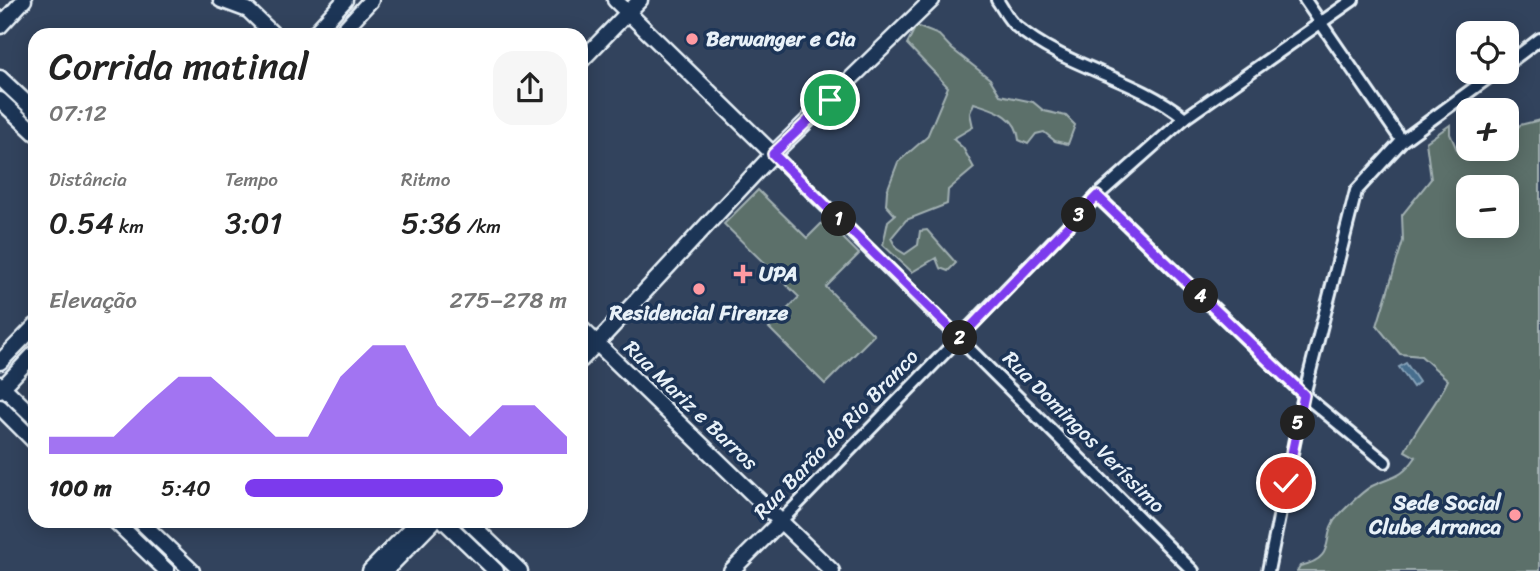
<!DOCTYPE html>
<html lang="pt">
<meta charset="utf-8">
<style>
:root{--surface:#fff;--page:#f6f6f6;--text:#222;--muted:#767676;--accent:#7c3aed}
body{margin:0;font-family:Sriracha,sans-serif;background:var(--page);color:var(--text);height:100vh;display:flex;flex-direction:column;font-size:26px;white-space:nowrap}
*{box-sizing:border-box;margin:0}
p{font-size:23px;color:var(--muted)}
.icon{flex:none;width:38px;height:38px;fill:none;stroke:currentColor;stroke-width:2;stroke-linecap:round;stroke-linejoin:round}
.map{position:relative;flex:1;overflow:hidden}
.side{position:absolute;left:28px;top:28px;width:560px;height:500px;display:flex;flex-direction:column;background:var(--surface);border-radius:21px;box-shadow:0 4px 18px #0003}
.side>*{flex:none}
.fabs{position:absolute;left:1456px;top:21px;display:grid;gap:14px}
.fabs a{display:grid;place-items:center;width:63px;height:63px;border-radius:14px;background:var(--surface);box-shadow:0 4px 18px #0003;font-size:35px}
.pin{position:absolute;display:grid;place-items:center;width:60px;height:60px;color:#fff;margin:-30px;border:4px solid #fff;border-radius:50%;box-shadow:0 2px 7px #0007}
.km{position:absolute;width:35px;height:35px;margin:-18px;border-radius:50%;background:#222;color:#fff;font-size:19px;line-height:35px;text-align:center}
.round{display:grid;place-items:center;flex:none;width:74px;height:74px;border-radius:21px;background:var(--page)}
.summary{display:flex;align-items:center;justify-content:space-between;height:119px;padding:0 21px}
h1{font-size:38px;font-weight:600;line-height:52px}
.stats{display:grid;grid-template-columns:repeat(3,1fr);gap:10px;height:119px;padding:7px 21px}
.stats div{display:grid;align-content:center}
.stats b{font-size:30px;font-weight:600}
.stats small{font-size:19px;font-weight:400}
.stats p{font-size:19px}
.chart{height:196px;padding:14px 21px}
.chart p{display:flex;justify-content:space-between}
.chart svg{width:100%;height:126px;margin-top:7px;fill:var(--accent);opacity:.7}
ul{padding:0 21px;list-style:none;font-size:23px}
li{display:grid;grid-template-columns:112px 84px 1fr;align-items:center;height:52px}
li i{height:18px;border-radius:9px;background:var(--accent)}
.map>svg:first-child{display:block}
.green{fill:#5b706b;stroke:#a2b0b2;stroke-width:2;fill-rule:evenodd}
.water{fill:#466e8e;stroke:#87a2b8;stroke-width:2}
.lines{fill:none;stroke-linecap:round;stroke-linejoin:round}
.street-casing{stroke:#e8f1f8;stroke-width:16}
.secondary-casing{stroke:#e8f1f8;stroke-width:19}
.street{stroke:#1d3557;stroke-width:10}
.secondary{stroke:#1d3557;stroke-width:14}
.route-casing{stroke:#fff;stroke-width:14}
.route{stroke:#7c3aed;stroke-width:9}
.poi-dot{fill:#ff9aa2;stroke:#1d3557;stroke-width:2.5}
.labels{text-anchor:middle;stroke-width:7;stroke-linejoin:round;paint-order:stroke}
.poi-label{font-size:21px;font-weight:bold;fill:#e8f1f8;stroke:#1d3557;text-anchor:start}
.street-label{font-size:21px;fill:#e8f1f8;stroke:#1d3557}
</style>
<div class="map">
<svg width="1540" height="571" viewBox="0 0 1540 571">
<rect width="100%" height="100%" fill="#32435d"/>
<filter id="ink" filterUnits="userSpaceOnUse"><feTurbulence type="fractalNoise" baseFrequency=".0143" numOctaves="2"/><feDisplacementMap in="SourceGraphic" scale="14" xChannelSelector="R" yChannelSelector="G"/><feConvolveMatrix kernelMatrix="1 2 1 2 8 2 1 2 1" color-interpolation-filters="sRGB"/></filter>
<g filter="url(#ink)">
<g class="green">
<path d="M916,26l23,9 13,14 38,30 10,16 33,7 11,9 22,5 9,9 -7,19 -13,-3 -11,-9 -8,2 -8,10 -9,-4c-2,-25 -24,-30 -45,-37l-4,10 3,14 -20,12 10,9 11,20 -26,22 -1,14 -41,16 -15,18 6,11 8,5 13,-9 2,-14 7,-1 29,33 -8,8 -8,-3 -4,-10 -24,14 -29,-27 5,-24 7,-6 -9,-10 1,-14 11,-29 29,-25 21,-50 -41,-43z"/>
<path d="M1540,120v451h-243l3,-5c40,-8 19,-32 39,-51 9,-9 22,-23 33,-29 21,-10 29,-7 44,-29l-11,-6c12,-26 31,-45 43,-71l-27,-24 -21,-2 -23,-28 26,-85 -1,-26 29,-36 -5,-37 24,-17v9l8,18 16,6 36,-8 -3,-8 13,-17zM1468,187h39v39h-39z"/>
<path d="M758,190l49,48 18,-18 34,34 -33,33 48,48 -49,49 -56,-56 30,-31 -75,-73z"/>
</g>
<path class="water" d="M1406,363l13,19 -6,5 -14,-20z"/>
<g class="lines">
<defs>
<g id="street">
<path d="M997,0c6,8 11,20 19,26 49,42 119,51 169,92"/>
<path d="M1305,0l97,141"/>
<path d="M1507,64l33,-25"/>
<path d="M773,154l420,417"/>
<path d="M1097,196l207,199 81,67"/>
<path d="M781,521l316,-325 88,-78 168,-118"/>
<path d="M1268,571l36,-176 52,-204 46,-50 94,-69"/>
</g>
<g id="secondary">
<path d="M221,0l27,10 26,25"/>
<path d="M615,0l158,154"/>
<path d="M0,26l24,-26"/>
<path d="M313,35l32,-35"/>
<path d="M339,35l32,-35"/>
<path d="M581,61l59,-61"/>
<path d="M0,78l35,33"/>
<path d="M0,100l35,33"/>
<path d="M581,328l251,243"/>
<path d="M581,360l192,-206 159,-154"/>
<path d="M0,362l35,-36"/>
<path d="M0,384l35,34"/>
<path d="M0,390l35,-37"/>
<path d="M0,407l35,35"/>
<path d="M116,522l51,49"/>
<path d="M141,522l51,49"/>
<path d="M445,522l51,49"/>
<path d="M469,522l51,49"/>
<path d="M370,571l48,-49"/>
<path d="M385,571l48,-49"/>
<path d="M731,571l50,-50"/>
</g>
</defs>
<use href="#street" class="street-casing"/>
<use href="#secondary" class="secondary-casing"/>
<use href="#street" class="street"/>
<use href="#secondary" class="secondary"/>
</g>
</g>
<g class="lines" filter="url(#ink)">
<defs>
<path id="route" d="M830,100l-57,54 187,184 137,-142 207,199 -18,88"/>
</defs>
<use href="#route" class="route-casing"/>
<use href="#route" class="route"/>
</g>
<g class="poi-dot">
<circle cx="692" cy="39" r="7"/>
<path d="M739.5 263.5h7v7h7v7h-7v7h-7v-7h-7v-7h7z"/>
<circle cx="699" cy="289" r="7"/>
<circle cx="1515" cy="515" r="7"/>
</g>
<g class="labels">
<g class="poi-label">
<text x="706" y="46">Berwanger e Cia</text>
<text x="759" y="281">UPA</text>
<text x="699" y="320" text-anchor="middle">Residencial Firenze</text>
<text x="1501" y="510" text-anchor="end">Sede Social<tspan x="1501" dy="24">Clube Arranca</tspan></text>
</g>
<g class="street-label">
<text transform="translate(691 405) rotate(44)" y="7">Rua Mariz e Barros</text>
<text transform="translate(1084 432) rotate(45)" y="7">Rua Domingos Veríssimo</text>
<text transform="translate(836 434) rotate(-46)" y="7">Rua Barão do Rio Branco</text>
</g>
</g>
</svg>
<div class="fabs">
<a><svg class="icon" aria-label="locate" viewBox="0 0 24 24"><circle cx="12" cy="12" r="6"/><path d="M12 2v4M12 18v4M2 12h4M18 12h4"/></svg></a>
<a>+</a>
<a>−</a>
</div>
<div class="pin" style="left:830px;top:100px;background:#1e9e55"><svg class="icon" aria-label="arrive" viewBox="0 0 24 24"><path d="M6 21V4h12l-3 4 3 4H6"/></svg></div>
<div class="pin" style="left:1286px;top:483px;background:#d93025"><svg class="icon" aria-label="check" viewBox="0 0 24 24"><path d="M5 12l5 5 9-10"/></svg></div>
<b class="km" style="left:839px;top:219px">1</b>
<b class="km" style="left:960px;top:338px">2</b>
<b class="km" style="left:1079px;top:215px">3</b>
<b class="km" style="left:1201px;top:296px">4</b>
<b class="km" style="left:1298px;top:423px">5</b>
<section class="side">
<div class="summary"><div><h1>Corrida matinal</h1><p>07:12</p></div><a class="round"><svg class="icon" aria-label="share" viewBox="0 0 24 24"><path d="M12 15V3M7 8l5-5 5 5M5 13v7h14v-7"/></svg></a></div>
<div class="stats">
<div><p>Distância</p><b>0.54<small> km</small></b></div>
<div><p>Tempo</p><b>3:01</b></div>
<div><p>Ritmo</p><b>5:36<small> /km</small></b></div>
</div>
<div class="chart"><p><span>Elevação</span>275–278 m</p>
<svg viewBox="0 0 160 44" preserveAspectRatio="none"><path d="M0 44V38L10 38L20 38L30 27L40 17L50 17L60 27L70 38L80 38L90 17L100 6L110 6L120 27L130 38L140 27L150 27L160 38V44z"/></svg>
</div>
<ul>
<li><b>100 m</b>5:40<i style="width:80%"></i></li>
</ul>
</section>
</div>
